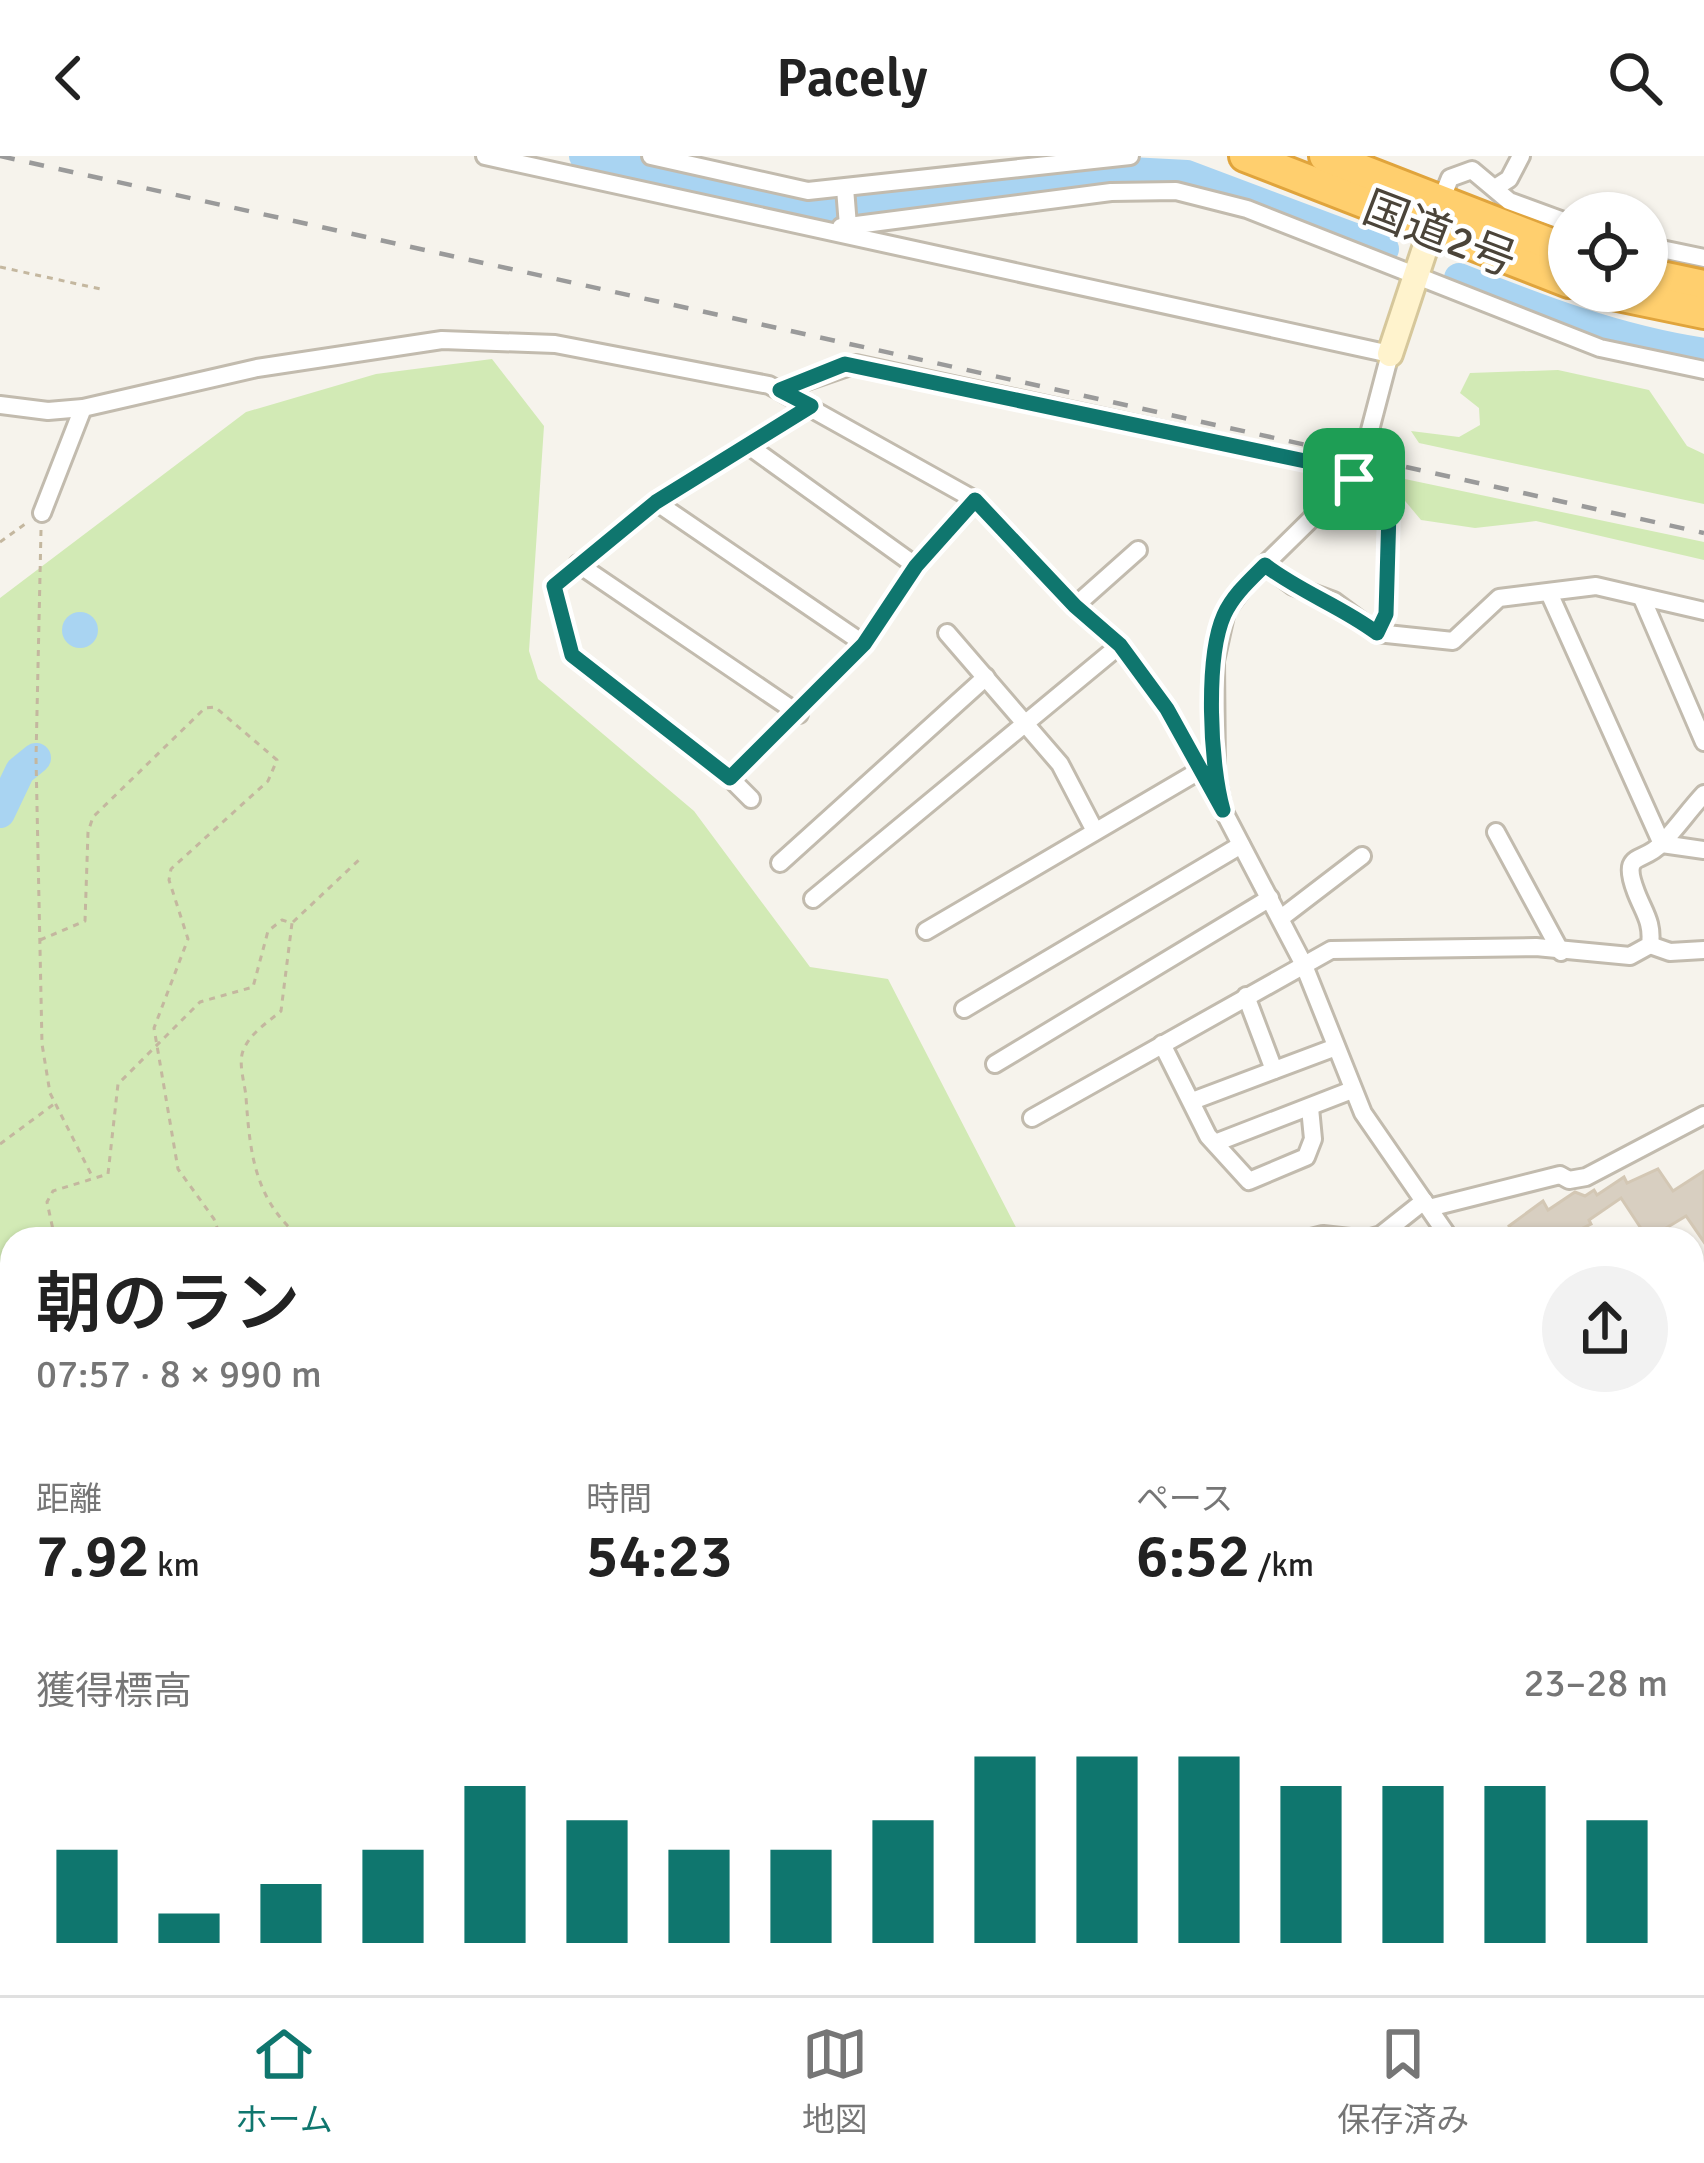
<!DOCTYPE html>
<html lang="ja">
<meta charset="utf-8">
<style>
:root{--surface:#fff;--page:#f2f2f2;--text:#222;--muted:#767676;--line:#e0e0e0;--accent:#0f766e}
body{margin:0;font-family:Signika,"Noto Sans JP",sans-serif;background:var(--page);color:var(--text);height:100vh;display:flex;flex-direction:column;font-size:45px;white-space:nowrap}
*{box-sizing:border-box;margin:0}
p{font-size:39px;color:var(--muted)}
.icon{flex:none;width:66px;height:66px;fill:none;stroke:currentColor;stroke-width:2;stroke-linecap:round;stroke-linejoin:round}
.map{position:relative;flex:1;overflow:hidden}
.side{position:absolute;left:0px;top:1071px;width:1704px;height:768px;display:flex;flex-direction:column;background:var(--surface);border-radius:36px 36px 0 0;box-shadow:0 3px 9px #0004}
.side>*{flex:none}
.buttons{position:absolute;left:1548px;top:36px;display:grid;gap:24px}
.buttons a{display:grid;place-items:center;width:120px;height:120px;border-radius:50%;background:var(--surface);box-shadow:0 3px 9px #0004;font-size:60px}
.pin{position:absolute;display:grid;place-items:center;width:102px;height:102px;color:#fff;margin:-51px;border-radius:24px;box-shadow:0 6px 18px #0006}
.round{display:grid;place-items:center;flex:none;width:126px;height:126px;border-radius:63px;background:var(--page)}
.summary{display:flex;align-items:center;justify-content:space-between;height:204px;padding:0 36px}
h1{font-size:66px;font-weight:600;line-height:90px}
.metrics{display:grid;grid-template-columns:repeat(3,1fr);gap:18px;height:204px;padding:12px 36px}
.metrics div{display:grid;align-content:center}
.metrics b{font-size:60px;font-weight:600}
.metrics small{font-size:33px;font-weight:400}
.metrics p{font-size:33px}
.chart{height:336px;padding:24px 36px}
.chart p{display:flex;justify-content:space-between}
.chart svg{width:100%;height:216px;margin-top:12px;stroke:var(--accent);stroke-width:6}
header{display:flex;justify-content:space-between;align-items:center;height:156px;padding:0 36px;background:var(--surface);font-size:54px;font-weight:600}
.menu{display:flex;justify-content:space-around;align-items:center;height:168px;border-top:3px solid var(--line);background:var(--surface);font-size:33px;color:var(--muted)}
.menu a{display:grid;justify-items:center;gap:6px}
.menu .selected{color:var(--accent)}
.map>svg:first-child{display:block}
.green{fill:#d2eab5}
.water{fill:#a9d4f2}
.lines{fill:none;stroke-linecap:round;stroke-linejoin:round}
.river{stroke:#a9d4f2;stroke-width:30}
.building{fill:#d8cfc1;stroke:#d3c7b4;stroke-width:3}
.street-casing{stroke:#c2bbae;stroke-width:22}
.secondary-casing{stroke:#d6c79b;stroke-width:30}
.highway-casing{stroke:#e0a43c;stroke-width:36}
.path{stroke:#c4b79f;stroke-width:3;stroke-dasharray:6 6;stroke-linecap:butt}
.street{stroke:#fff;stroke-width:16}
.secondary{stroke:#fff3cd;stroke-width:24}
.highway{stroke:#ffcf6e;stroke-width:30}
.rail{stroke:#9a9a9a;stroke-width:4.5;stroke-dasharray:15 15;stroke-linecap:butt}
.route-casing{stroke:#fff;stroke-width:24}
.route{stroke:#0f766e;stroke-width:15}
.labels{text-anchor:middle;stroke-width:9;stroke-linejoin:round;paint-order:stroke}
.street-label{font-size:45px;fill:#4b4439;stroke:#fff}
</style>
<header><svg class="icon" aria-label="back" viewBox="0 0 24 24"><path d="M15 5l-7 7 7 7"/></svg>Pacely<svg class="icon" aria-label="search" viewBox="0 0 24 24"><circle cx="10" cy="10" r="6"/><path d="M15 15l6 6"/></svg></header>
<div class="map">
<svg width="1704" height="1839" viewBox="0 0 1704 1839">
<rect width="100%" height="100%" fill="#f6f3ec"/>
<g class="green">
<path d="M492,203l52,67 -15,225 9,28 156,132 116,156 78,12 134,260h-1010v744h1221l-4,12h-1229v-1397l246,-186 130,-38z"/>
<path d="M1558,214l91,20 38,56 17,8v50l-285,-61 -8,-12 48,6 21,-12 -1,-17 -19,-15 10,-20z"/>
<path d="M1400,322l304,64v18l-168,-39 -61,7 -54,-8 -26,-31z"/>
</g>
<circle class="water" cx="80" cy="474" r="18"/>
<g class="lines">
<g class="river">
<path d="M584,0l246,54 300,-38 57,3 197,74"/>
<path d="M1459,122c81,32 158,62 245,75"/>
<path d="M0,657l20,-42 16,-13"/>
</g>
</g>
<path class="building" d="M1658,1013l15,22 31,-20v71l-18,-26 -38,23 -27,-41 -32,22 2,4 -30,15h-45l-7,-13 34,-25 5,9 27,-18 10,4 9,-6 3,5 27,-18 3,6z"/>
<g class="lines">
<defs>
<g id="street">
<path d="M485,0l905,198 -31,118 -109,107 -24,32 -11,50 1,112 7,37 80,153 60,150 87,126"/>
<path d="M651,0l157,35 322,-35"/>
<path d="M845,32l3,38"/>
<path d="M1495,32l14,-9 12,-23"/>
<path d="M1440,47l10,-25 22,-8 37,31 60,22"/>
<path d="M841,71l270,-35 65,-1 71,18 353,139 104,22"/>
<path d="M1647,90l57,12"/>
<path d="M780,234l76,-26 473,102 25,13"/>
<path d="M0,249l48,6 35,-3 174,-40 185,-28 113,4 214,41 206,115 100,106 45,39 47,64 47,83"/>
<path d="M811,249l-155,97 -102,84 18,69 158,123 134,-134 52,-78 59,-66"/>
<path d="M749,290l167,120"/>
<path d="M656,346l208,142"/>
<path d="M42,357l41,-105"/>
<path d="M578,408l221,150"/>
<path d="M1265,409l28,21 41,15 43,32 76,8 46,-43 97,-12 108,25"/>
<path d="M1550,439l112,249 42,6"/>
<path d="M1642,442l62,144"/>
<path d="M1075,450l63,-56"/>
<path d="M947,477l113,131 35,67"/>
<path d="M730,622l21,21"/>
<path d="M1496,676l65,120"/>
<path d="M780,707l206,-186"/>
<path d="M813,743l307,-254"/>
<path d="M1281,762l81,-62"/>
<path d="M926,775l283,-166"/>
<path d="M1650,789l20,7 34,-2"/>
<path d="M1246,840l28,74"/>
<path d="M964,853l277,-164"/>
<path d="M1162,888l46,92 41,45 57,-24 7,-18 -3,-31"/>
<path d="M995,908l275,-166"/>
<path d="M1195,944l141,-53"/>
<path d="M1032,962l299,-168 205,-3 94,9 20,-11c3,-23 -6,-32 -14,-53 -16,-42 7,-28 25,-48 15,-15 28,-34 43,-50"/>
<path d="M1215,987l137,-53"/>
<path d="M1429,1052l131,-33 9,5 17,-3 118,-62"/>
<path d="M1307,1083l16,-4 36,4"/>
<path d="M1367,1083l14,-4 43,-34"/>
<path d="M1692,1183h12"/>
<path d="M1692,1273l12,-1"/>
<path d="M1692,1351l12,-1"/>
<path d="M1692,1433l12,-1"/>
<path d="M1692,1651l12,-1"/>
<path d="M1692,1729h12"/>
<path d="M1692,1783l12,-1"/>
<path d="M1308,1827l1,12"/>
<path d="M1362,1827l1,12"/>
<path d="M1410,1827l2,12"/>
<path d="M1438,1839l106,-3"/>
</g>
<path id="secondary" d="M1390,198l47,-142"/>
<g id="highway">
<path d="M1245,0l324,126"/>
<path d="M1325,0l244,95"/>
<path d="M1647,118l57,12"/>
<path d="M1598,135l106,22"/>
</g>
</defs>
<use href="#street" class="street-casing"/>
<use href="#secondary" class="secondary-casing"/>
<use href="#highway" class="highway-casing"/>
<g class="path">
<path d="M0,111l105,23"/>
<path d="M1371,332l18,23 -4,104"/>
<path d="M41,374l-5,228 6,286 8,49 42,83"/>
<path d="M0,386l28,-20"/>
<path d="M293,766l69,-65"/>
<path d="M40,784l45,-19 3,-89 5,-15 112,-109 10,-1 62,53 -9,21 -97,88 -2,11 19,59 -34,89 24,141 36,50 7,20"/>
<path d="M0,988l54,-40"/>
<path d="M55,1083l-8,-37 6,-11 55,-17 10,-90 82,-82 53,-15 15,-56 14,-11 10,3 -11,88c-14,12 -31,22 -38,40 -5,13 2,33 3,46 4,58 9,104 56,142"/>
</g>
<use href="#street" class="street"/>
<use href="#secondary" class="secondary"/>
<use href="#highway" class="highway"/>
<path class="rail" d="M0,0l1704,377"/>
</g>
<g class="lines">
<defs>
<path id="route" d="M845,208l484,102 48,26 12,19 -3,103 -9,19c-36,-27 -77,-41 -112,-68 -15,15 -32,30 -41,50 -19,43 -14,150 -1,195l-56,-101 -47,-64 -45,-39 -100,-106 -59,66 -52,78 -134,134 -158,-123 -18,-69 102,-84 155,-96 -31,-16z"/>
</defs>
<use href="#route" class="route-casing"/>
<use href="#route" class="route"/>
</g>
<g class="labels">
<g class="street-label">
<text transform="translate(1440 77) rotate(21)" y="16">国道2号</text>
</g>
</g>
</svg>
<div class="buttons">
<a><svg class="icon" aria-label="locate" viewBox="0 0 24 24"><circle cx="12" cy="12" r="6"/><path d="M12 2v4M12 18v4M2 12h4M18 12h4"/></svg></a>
</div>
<div class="pin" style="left:1354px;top:323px;background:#1e9e55"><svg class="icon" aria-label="arrive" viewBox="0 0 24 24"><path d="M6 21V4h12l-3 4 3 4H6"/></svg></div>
<section class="side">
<div class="summary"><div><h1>朝のラン</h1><p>07:57 · 8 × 990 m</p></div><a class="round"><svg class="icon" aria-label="share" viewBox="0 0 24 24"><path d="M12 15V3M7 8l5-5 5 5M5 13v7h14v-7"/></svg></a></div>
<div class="metrics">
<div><p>距離</p><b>7.92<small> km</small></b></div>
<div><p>時間</p><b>54:23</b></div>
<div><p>ペース</p><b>6:52<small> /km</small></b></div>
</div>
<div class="chart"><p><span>獲得標高</span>23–28 m</p>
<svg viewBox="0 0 160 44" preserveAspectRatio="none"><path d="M5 44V25M15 44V38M25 44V32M35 44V25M45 44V12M55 44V19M65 44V25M75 44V25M85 44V19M95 44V6M105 44V6M115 44V6M125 44V12M135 44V12M145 44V12M155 44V19"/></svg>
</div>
</section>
</div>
<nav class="menu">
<a class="selected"><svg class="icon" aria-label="home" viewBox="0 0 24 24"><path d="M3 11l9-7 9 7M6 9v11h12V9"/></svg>ホーム</a>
<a><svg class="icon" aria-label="map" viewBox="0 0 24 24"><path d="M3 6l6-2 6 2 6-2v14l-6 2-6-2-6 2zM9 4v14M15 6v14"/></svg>地図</a>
<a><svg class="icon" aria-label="saved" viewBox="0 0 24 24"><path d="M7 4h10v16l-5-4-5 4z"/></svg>保存済み</a>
</nav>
